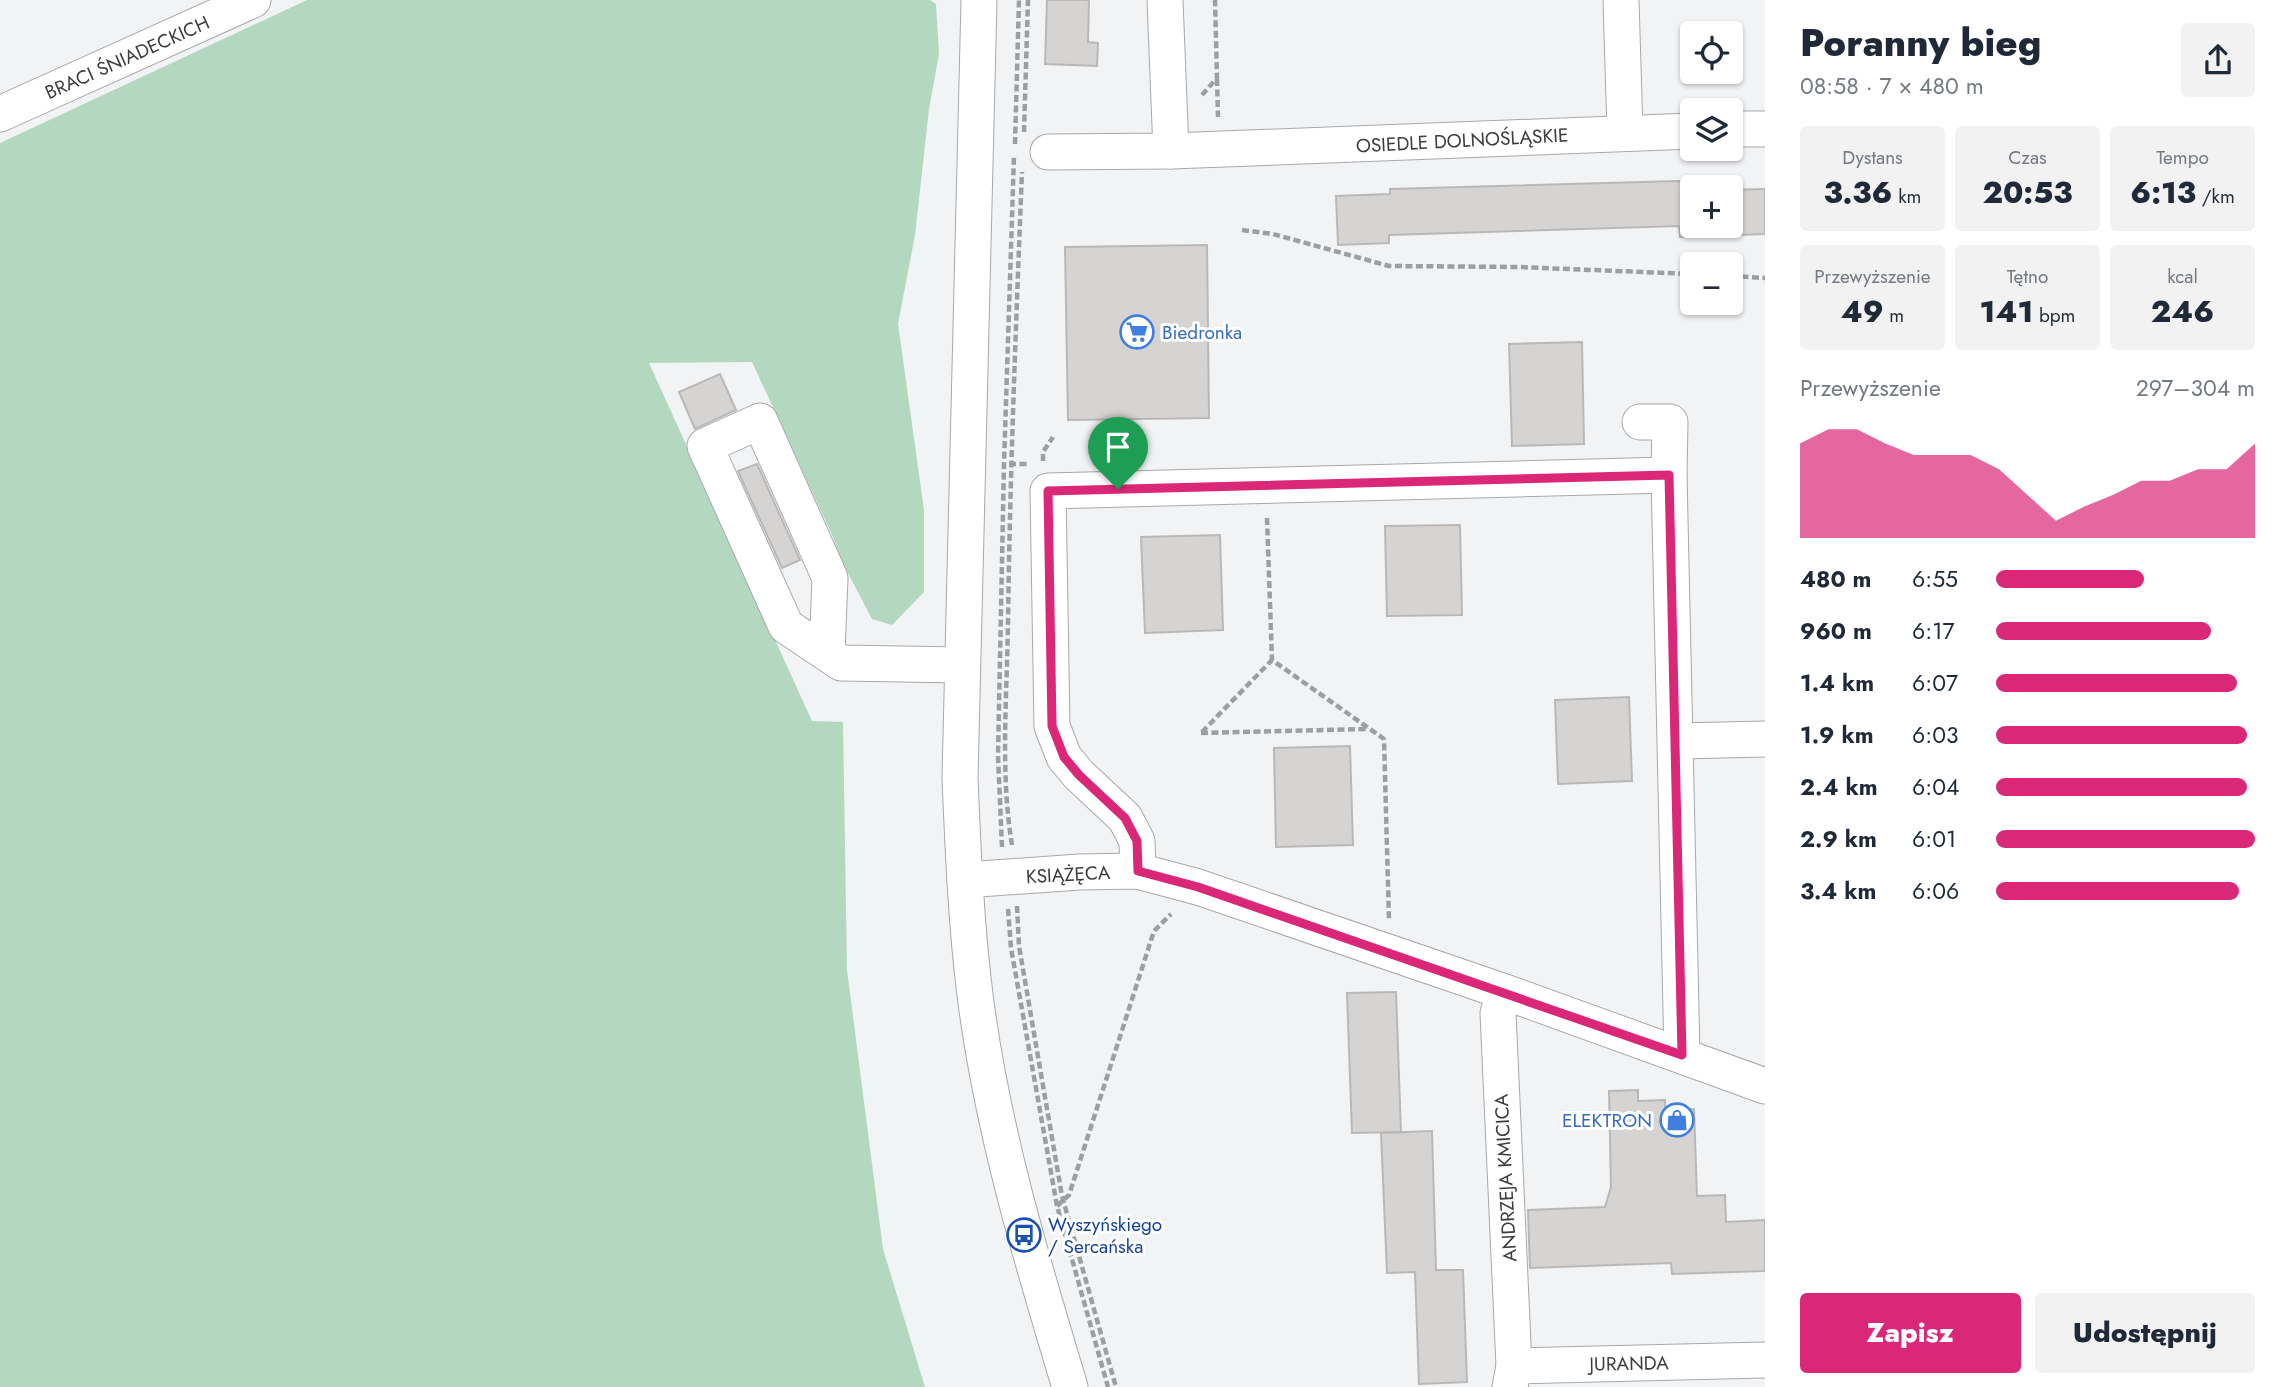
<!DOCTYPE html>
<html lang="pl">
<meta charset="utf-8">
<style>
:root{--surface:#fff;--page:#f2f2f3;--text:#1f2937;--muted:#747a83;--accent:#db2777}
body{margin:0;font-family:Jost,sans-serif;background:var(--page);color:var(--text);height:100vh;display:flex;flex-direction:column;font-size:26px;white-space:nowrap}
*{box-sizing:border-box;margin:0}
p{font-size:23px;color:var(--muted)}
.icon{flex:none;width:38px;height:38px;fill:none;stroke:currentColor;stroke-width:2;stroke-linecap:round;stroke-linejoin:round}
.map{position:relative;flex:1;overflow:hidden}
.sheet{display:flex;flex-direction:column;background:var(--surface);width:525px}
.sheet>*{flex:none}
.tools{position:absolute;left:1680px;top:21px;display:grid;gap:14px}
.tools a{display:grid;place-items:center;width:63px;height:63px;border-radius:7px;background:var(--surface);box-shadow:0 2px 5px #0004;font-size:35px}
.pin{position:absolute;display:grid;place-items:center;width:60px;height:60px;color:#fff;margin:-72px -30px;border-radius:50% 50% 50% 0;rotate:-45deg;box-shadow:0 0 7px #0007}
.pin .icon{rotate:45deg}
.round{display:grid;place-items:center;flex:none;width:74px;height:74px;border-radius:7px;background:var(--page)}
.overview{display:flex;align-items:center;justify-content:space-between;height:119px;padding:0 35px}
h1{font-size:38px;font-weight:800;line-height:52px}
.metrics{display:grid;grid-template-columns:repeat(3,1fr);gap:10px;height:119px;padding:7px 35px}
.metrics div{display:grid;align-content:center;border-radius:7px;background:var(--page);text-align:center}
.metrics b{font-size:30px;font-weight:800}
.metrics small{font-size:19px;font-weight:400}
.metrics p{font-size:19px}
.chart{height:196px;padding:14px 35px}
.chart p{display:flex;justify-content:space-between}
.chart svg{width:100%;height:126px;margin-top:7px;fill:var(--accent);opacity:.7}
.cta{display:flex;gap:14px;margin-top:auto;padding:14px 35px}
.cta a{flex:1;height:80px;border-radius:7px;background:var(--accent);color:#fff;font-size:28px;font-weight:800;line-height:80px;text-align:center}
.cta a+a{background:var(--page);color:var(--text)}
ul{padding:0 35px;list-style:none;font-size:23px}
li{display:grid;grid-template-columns:112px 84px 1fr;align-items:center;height:52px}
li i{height:18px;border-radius:9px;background:var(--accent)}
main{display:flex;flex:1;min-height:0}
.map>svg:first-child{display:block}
.green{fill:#b4d8bf}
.building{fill:#d6d4d3;stroke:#bab8b7;stroke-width:2}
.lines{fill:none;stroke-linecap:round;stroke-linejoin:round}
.minor-casing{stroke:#a7a8aa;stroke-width:37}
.path{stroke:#9d9e9f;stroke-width:4.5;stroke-dasharray:7 3.5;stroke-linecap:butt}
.minor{stroke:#fff;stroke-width:35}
.route-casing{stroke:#fff;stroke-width:14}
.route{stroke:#db2777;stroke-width:9}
.labels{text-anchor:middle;stroke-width:6;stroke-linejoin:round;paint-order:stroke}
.street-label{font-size:19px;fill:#3c3d3e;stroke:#fff}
.shop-label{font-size:19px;fill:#366cbe;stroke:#fff;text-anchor:start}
.transit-label{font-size:19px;fill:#164399;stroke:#fff;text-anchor:start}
</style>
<main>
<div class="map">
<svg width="1765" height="1387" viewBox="0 0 1765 1387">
<rect width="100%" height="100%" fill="#f2f3f5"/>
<path class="green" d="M307,0h623l6,4 3,50 -10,55 -14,126 -17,89 26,186v82l-32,33 -20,-6 -31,-59 -8,-23 -81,-175 -103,1 163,358 31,1 4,248 36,279 42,138h-925v-1244z"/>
<g class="building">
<path d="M1047,0h42l-1,42 10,1 -1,23 -52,-2z"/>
<path d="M1678,181l47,1v5h-33v39h39v-36l34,-1v45l-85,3 -1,-11 -290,9v8l-51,2 -2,-49 54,-2v-5z"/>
<path d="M1207,245l2,173 -141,2 -3,-173z"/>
<path d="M1582,342l2,102 -72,2 -3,-102z"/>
<path d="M720,374l16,36 -41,19 -16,-37z"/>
<path d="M757,464l43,96 -18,8 -44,-97z"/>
<path d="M1460,525l2,90 -75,1 -2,-90z"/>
<path d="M1220,535l3,95 -78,3 -4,-96z"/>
<path d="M1629,697l3,84 -74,3 -3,-84z"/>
<path d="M1350,746l3,99 -77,2 -2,-99z"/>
<path d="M1396,992l5,140 -49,1 -5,-140z"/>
<path d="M1638,1090v11l27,-1v11l29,-2 3,87 28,-1 1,27 39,-2v51l-93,3 -1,-11 -141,5 -2,-58 77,-3 6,-20 -2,-96z"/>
<path d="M1432,1131l4,139h27l4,112 -48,2 -4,-112 -28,1 -6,-140z"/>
</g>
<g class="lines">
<defs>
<g id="minor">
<path d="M979,0l-19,778c3,72 6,145 15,217 17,134 56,263 95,392"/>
<path d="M1165,0l6,151 521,-20"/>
<path d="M1621,0l4,132"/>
<path d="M0,114l253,-114"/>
<path d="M1731,129h34"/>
<path d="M1048,152l123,-1"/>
<path d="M1640,422h30l-1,53"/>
<path d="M827,652l3,-74 -70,-157 -55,25 81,180 55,37 121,2"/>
<path d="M1677,741l88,-2"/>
<path d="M1138,871l-1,-30 -12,-23 -46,-43 -15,-18 -12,-31 -4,-235 621,-16 13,580"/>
<path d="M965,880l114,-8 59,-1 60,16 307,105 260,94"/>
<path d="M1505,992l-7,21 16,353 -4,21"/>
<path d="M1514,1366l251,-6"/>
</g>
</defs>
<use href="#minor" class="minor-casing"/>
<g class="path">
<path d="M1217,79l1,38"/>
<path d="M1202,95l15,-17 -2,-78"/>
<path d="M1024,132l4,-132"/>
<path d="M1015,144l4,-144"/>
<path d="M1242,230l31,4 116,32 129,1 174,7"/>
<path d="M1731,276l34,2"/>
<path d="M1043,461v-9l10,-15"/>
<path d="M1009,464h19"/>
<path d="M1267,518l5,142 112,79 5,181"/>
<path d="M1202,732l70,-72"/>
<path d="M1201,733l168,-4"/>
<path d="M1012,845c-12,-72 -5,-149 -4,-222 2,-150 8,-300 14,-451"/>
<path d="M1002,847l-4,-91 6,-292 10,-308"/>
<path d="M1017,906l2,40 43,250 54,191"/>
<path d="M1008,909l3,39 46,258 51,181"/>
<path d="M1057,1206l12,-11 85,-264 17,-17"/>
</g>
<use href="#minor" class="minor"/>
</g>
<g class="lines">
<defs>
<path id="route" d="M1669,475l13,580 -484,-168 -60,-16 -1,-30 -12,-23 -46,-43 -15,-18 -12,-31 -4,-235z"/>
</defs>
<use href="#route" class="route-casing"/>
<use href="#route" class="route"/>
</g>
<defs>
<symbol id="supermarket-ring" viewBox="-11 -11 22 22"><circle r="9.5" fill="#fff" stroke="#3f7fe0" stroke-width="1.5"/><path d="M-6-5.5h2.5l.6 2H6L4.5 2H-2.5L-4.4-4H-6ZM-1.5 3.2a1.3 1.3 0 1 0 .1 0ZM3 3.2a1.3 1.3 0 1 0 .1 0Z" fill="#3f7fe0"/></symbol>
<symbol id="shop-ring" viewBox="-11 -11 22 22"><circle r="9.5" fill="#fff" stroke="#3f7fe0" stroke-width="1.5"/><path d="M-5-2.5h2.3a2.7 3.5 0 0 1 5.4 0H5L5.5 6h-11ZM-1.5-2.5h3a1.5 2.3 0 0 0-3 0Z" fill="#3f7fe0"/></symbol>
<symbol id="bus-ring" viewBox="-11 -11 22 22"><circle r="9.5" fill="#fff" stroke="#1a4fb4" stroke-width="1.5"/><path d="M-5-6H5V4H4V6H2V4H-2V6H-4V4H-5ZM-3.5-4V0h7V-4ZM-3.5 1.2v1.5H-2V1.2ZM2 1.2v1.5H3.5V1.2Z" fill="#1a4fb4"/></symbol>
</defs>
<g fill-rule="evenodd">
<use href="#supermarket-ring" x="1118" y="313" width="38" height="38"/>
<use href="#shop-ring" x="1658" y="1101" width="38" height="38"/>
<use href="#bus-ring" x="1005" y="1216" width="38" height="38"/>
</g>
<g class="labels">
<g class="street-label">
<text transform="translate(127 57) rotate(-24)" y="7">BRACI ŚNIADECKICH</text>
<text transform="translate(1462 140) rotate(-3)" y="7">OSIEDLE DOLNOŚLĄSKIE</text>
<text transform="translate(1068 874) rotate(-3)" y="7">KSIĄŻĘCA</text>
<text transform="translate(1505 1178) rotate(-93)" y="7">ANDRZEJA KMICICA</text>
<text transform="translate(1629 1363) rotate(-1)" y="7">JURANDA</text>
</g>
<g class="shop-label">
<text x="1162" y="339">Biedronka</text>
<text x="1652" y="1127" text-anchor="end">ELEKTRON</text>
</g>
<g class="transit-label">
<text x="1048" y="1231">Wyszyńskiego<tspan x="1048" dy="22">/ Sercańska</tspan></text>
</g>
</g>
</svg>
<div class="tools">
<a><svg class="icon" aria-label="locate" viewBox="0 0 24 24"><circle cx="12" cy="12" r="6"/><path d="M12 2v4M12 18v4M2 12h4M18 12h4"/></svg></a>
<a><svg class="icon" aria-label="layers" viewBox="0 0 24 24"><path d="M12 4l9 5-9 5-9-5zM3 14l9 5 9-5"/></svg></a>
<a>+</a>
<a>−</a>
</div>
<div class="pin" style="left:1118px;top:489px;background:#1e9e55"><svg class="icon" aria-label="arrive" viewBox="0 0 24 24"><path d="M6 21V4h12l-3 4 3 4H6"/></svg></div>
</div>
<section class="sheet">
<div class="overview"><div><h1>Poranny bieg</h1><p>08:58 · 7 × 480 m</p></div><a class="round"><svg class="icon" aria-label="share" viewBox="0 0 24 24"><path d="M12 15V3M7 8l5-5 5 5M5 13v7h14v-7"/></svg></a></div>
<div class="metrics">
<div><p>Dystans</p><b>3.36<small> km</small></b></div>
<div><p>Czas</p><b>20:53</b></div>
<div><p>Tempo</p><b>6:13<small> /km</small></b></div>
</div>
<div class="metrics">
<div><p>Przewyższenie</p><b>49<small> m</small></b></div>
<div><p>Tętno</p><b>141<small> bpm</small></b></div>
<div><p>kcal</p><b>246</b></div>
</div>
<div class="chart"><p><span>Przewyższenie</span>297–304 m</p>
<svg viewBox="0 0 160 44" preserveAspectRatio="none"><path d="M0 44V11L10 6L20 6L30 11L40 15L50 15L60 15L70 20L80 29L90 38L100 33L110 29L120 24L130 24L140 20L150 20L160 11V44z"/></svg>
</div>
<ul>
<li><b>480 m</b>6:55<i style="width:57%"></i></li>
<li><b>960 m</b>6:17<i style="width:83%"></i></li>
<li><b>1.4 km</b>6:07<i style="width:93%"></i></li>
<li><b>1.9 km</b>6:03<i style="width:97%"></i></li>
<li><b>2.4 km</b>6:04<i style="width:97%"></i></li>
<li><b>2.9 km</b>6:01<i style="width:100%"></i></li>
<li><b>3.4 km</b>6:06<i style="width:94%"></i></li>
</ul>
<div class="cta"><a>Zapisz</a><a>Udostępnij</a></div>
</section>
</main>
